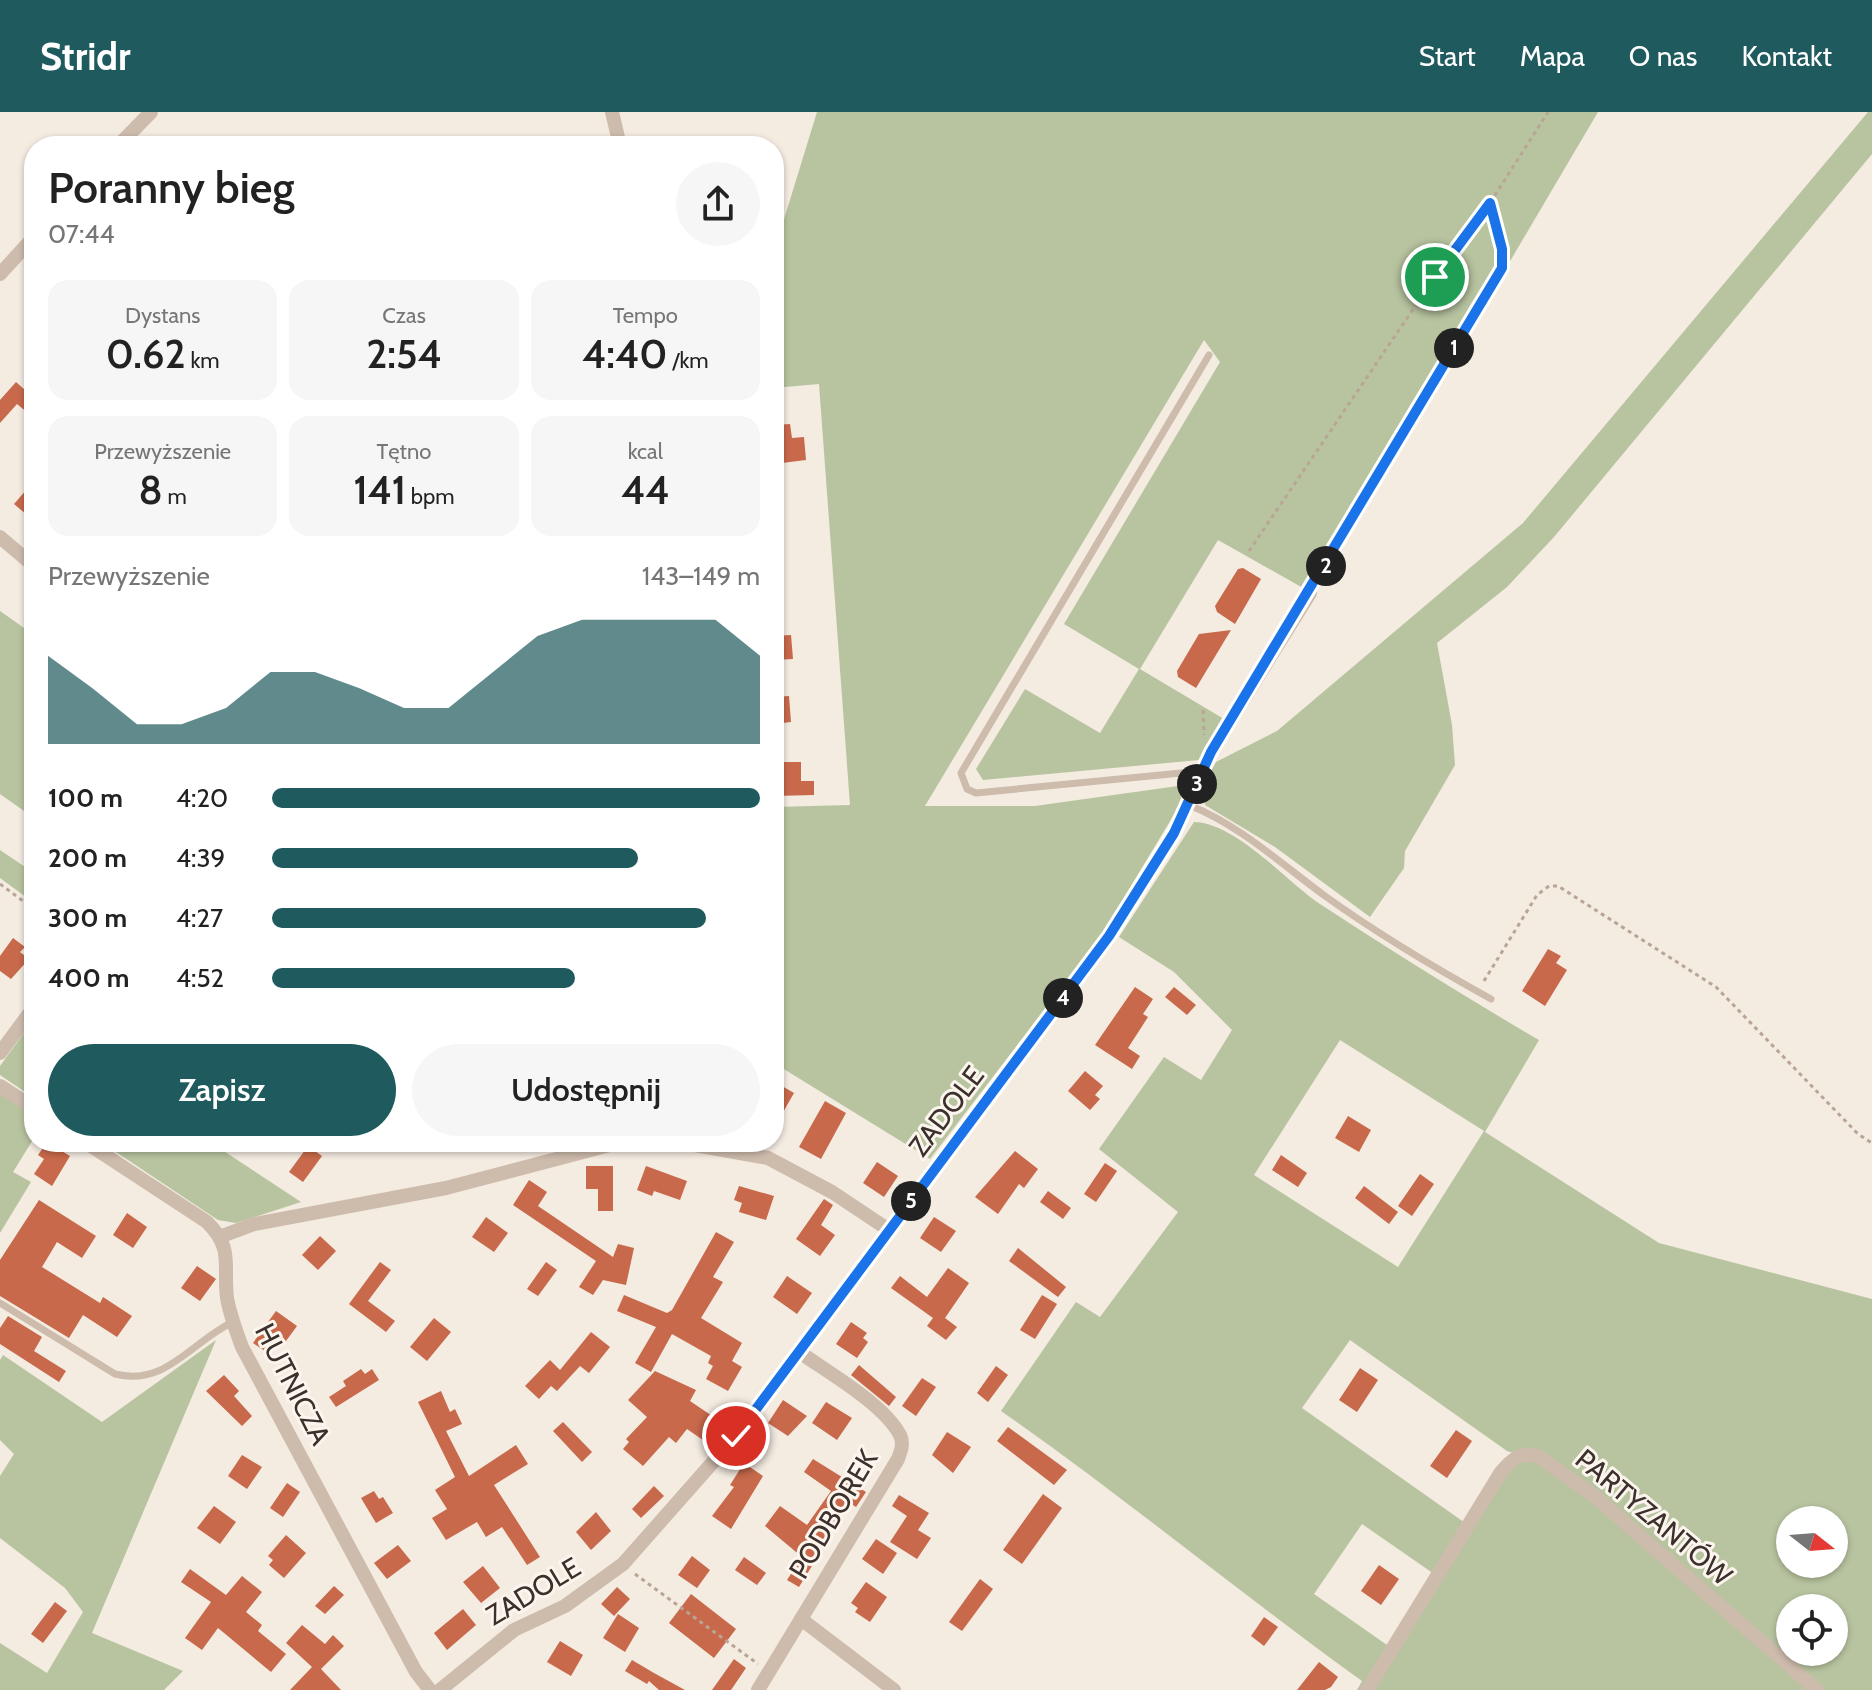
<!DOCTYPE html>
<html lang="pl">
<meta charset="utf-8">
<style>
:root{--surface:#fff;--page:#f6f6f6;--text:#222;--muted:#767676;--accent:#1f5a5e}
body{margin:0;font-family:Cabin,sans-serif;background:var(--page);color:var(--text);height:100vh;display:flex;flex-direction:column;font-size:30px;white-space:nowrap}
*{box-sizing:border-box;margin:0}
p{font-size:26px;color:var(--muted)}
.icon{flex:none;width:44px;height:44px;fill:none;stroke:currentColor;stroke-width:2;stroke-linecap:round;stroke-linejoin:round}
.map{position:relative;flex:1;overflow:hidden}
.details{position:absolute;left:24px;top:24px;width:760px;height:1016px;display:flex;flex-direction:column;background:var(--surface);border-radius:32px;box-shadow:0 2px 6px #0004}
.details>*{flex:none}
.needle{width:52px;rotate:107deg}
.tools{position:absolute;left:1776px;top:1394px;display:grid;gap:16px}
.tools a{display:grid;place-items:center;width:72px;height:72px;border-radius:50%;background:var(--surface);box-shadow:0 2px 6px #0004;font-size:40px}
.pin{position:absolute;display:grid;place-items:center;width:68px;height:68px;color:#fff;margin:-34px;border:4px solid #fff;border-radius:50%;box-shadow:0 2px 8px #0007}
.km{position:absolute;width:40px;height:40px;margin:-20px;border-radius:50%;background:#222;color:#fff;font-size:22px;line-height:40px;text-align:center}
.round{display:grid;place-items:center;flex:none;width:84px;height:84px;border-radius:42px;background:var(--page)}
.overview{display:flex;align-items:center;justify-content:space-between;height:136px;padding:0 24px}
h1{font-size:44px;font-weight:600;line-height:60px}
.stats{display:grid;grid-template-columns:repeat(3,1fr);gap:12px;height:136px;padding:8px 24px}
.stats div{display:grid;align-content:center;border-radius:20px;background:var(--page);text-align:center}
.stats b{font-size:40px;font-weight:600}
.stats small{font-size:22px;font-weight:400}
.stats p{font-size:22px}
.chart{height:224px;padding:16px 24px}
.chart p{display:flex;justify-content:space-between}
.chart svg{width:100%;height:144px;margin-top:8px;fill:var(--accent);opacity:.7}
.action{display:flex;gap:16px;margin-top:auto;padding:16px 24px}
.action a{flex:1;height:92px;border-radius:48px;background:var(--accent);color:#fff;font-size:32px;font-weight:600;line-height:92px;text-align:center}
.action a+a{background:var(--page);color:var(--text)}
ul{padding:0 24px;list-style:none;font-size:26px}
li{display:grid;grid-template-columns:128px 96px 1fr;align-items:center;height:60px}
li i{height:20px;border-radius:10px;background:var(--accent)}
header{display:flex;align-items:center;gap:48px;box-sizing:border-box;height:112px;padding:0 40px;background:var(--accent);color:#fff}
header strong{font-size:38px}
nav{display:flex;gap:44px;margin-inline-start:auto;font-size:28px}
.map>svg:first-child{display:block}
.green{fill:#b8c4a0;fill-rule:evenodd}
.building{fill:#c8694b}
.lines{fill:none;stroke-linecap:round;stroke-linejoin:round}
.path{stroke:#b9a596;stroke-width:3;stroke-dasharray:4 4;stroke-linecap:butt}
.lane{stroke:#cdbbac;stroke-width:7}
.street{stroke:#cdbbac;stroke-width:14}
.route-casing{stroke:#fff;stroke-width:16}
.route{stroke:#1a73e8;stroke-width:10}
.labels{text-anchor:middle;stroke-width:6;stroke-linejoin:round;paint-order:stroke}
.street-label{font-size:28px;fill:#3b302b;stroke:#fbf5ee}
</style>
<header>
<strong>Stridr</strong>
<nav><a>Start</a><a>Mapa</a><a>O nas</a><a>Kontakt</a></nav>
</header>
<div class="map">
<svg width="1872" height="1578" viewBox="0 0 1872 1578">
<rect width="100%" height="100%" fill="#f4ebe1"/>
<g class="green">
<path d="M817,0h781l-92,156 -7,-4 -196,324 -85,-48 -78,129 84,50 -25,41 -216,20 -7,-11 49,-80 75,44 39,-64 -75,-45 156,-262 -16,-22 -279,466h110l150,-21 -1,13 -82,136 -172,225 -156,-96v-256l76,-2 -31,-421 -45,4v-136z"/>
<path d="M1868,0h4v42l-318,383 -47,50 -70,56 15,82 3,40 -50,86 -1,17 -34,49 -95,-70 -70,-42v-25l11,-18 61,-31 246,-208z"/>
<path d="M0,499l34,24v183l-34,-24z"/>
<path d="M1194,710c42,1 92,59 126,82 72,47 145,93 219,136l-54,92 174,111 213,56v391h-515l5,-9c-122,-88 -238,-184 -361,-270l75,-109 24,15 78,-105 -79,-63 65,-92 37,23 31,-50 -58,-58 -55,-35zM1340,928l144,91 -86,136 -144,-92zM1350,1228l157,111 12,4 -51,70 -166,-117zM1790,1408h44v44h-44zM1362,1412l75,52 -50,69 -73,-51zM1790,1496h44v44h-44z"/>
<path d="M0,738l34,23v30l-34,-25z"/>
<path d="M34,907v79l-34,-23v-9z"/>
<path d="M0,980l34,22v24l-21,34 18,10 -31,51z"/>
<path d="M101,1030h109l91,60 -65,21 -18,-3z"/>
<path d="M216,1228l-124,293 91,38 -19,19h-164v-47l47,30 36,-61 -18,-24 -65,-50v-62l14,-22 -14,-14v-80l3,-5 99,67z"/>
</g>
<g class="building">
<path d="M16,270l18,16v20l-17,-14 -17,19v-23z"/>
<path d="M790,312l2,14 12,-1 2,23 -32,4v-39z"/>
<path d="M34,369v40l-20,-17z"/>
<path d="M1243,456l18,11 -26,45 -18,-12 -2,-6 23,-37z"/>
<path d="M1231,518l-35,58 -18,-11 -1,-6 22,-37z"/>
<path d="M791,523l2,24 -19,1v-24z"/>
<path d="M789,584l2,26 -17,2v-27z"/>
<path d="M774,650h27v19h13v14l-40,1z"/>
<path d="M13,826l12,9 -5,5 9,7 -18,20 -11,-8v-15z"/>
<path d="M1548,837l13,7 -5,7 11,7 -22,36 -23,-15z"/>
<path d="M1135,875l18,12 -10,15 5,3 -20,31 12,8 -8,13 -37,-24z"/>
<path d="M1174,875l22,18 -9,10 -22,-18z"/>
<path d="M1085,959l18,15 -8,9 5,4 -10,11 -22,-19z"/>
<path d="M782,974l12,7 -20,35v-29z"/>
<path d="M825,989l21,12 -25,46 -22,-12z"/>
<path d="M1348,1004l23,14 -12,22 -24,-14z"/>
<path d="M47,1030l23,14 -18,30 -18,-12 10,-15 -6,-4z"/>
<path d="M308,1034l14,10 -19,26 -14,-10z"/>
<path d="M1015,1039l23,18 -14,19 -5,-4 -21,30 -23,-17z"/>
<path d="M1281,1043l26,18 -9,14 -26,-17z"/>
<path d="M877,1050l21,14 -14,21 -21,-14z"/>
<path d="M1105,1051l12,8 -21,31 -12,-8z"/>
<path d="M586,1054h27v45h-15v-22h-12z"/>
<path d="M646,1054l41,15 -7,19 -26,-9 -2,5 -15,-6z"/>
<path d="M1420,1062l14,10 -22,32 -14,-10z"/>
<path d="M529,1068l18,12 -9,14 75,51 5,-13 16,4 -8,37 -23,-5 -10,15 -14,-8 17,-26 -83,-56z"/>
<path d="M739,1074l35,10 -8,24 -27,-8 3,-9 -8,-3z"/>
<path d="M1364,1074l34,26 -9,12 -34,-26z"/>
<path d="M1048,1079l23,17 -8,11 -23,-17z"/>
<path d="M824,1087l9,6 -12,20 14,10 -15,21 -24,-17z"/>
<path d="M39,1088l57,36 -14,22 -25,-16 -15,25 58,36 3,-6 29,19 -15,21 -34,-22 -14,23 -69,-42v-36z"/>
<path d="M127,1101l20,14 -14,21 -20,-13z"/>
<path d="M486,1105l22,16 -14,19 -22,-15z"/>
<path d="M934,1105l22,14 -15,21 -21,-14z"/>
<path d="M716,1120l18,10 -21,35 10,5 -22,36 41,25 -10,18 10,6 -14,24 -22,-12 7,-13 -5,-3 3,-7 -39,-22 -21,38 -16,-9 21,-36 -39,-16 7,-16 43,18 5,-3z"/>
<path d="M320,1124l16,15 -18,19 -16,-15z"/>
<path d="M1018,1136l48,39 -8,10 -49,-36z"/>
<path d="M380,1150l11,8 -23,31 27,20 -9,11 -37,-28z"/>
<path d="M546,1150l11,8 -19,26 -11,-7z"/>
<path d="M197,1154l19,13 -16,22 -19,-13z"/>
<path d="M948,1156l21,15 -24,35 12,9 -11,13 -19,-14 6,-8 -42,-30 9,-12 27,21z"/>
<path d="M787,1164l25,17 -15,21 -24,-17z"/>
<path d="M1042,1183l15,9 -22,35 -15,-9z"/>
<path d="M276,1199l21,15 -11,15 -9,-7 -12,17 -12,-8z"/>
<path d="M8,1204l34,21 -8,14 32,20 -7,11 -59,-38v-16z"/>
<path d="M434,1206l17,14 -24,29 -17,-14z"/>
<path d="M851,1210l16,11 -4,5 5,4 -11,16 -21,-14z"/>
<path d="M591,1220l19,15 -21,26 -9,-7 -23,25 -6,-5 -12,13 -14,-13 25,-26 10,10z"/>
<path d="M859,1253l37,32 -7,9 -38,-31z"/>
<path d="M996,1254l12,9 -20,27 -11,-9z"/>
<path d="M1360,1256l18,12 -21,32 -18,-12z"/>
<path d="M361,1257l4,5 7,-5 7,11 -43,27 -7,-10 17,-11 -3,-5z"/>
<path d="M655,1259l41,19 -6,11 37,25 -14,21 -26,-18 -11,14 -7,-6 -26,29 -20,-17 6,-7 -3,-3 21,-22 -19,-17z"/>
<path d="M224,1263l15,16 -5,5 18,20 -10,10 -36,-35z"/>
<path d="M922,1266l14,9 -20,29 -14,-10z"/>
<path d="M441,1279l9,21 5,-3 7,15 -16,7 23,45 47,-31 12,19 -34,21 46,72 -13,8 -25,-38 -16,10 -9,-15 -31,18 -14,-22 15,-9 -12,-19 20,-13 -37,-75z"/>
<path d="M783,1288l24,16 -19,20 -20,-13z"/>
<path d="M826,1290l26,16 -15,22 -25,-17z"/>
<path d="M563,1310l29,30 -10,10 -29,-31z"/>
<path d="M1008,1315l59,43 -13,15 -57,-44z"/>
<path d="M1456,1318l16,11 -25,37 -17,-12z"/>
<path d="M947,1320l24,15 -18,26 -21,-18z"/>
<path d="M242,1343l20,12 -15,22 -19,-13z"/>
<path d="M813,1347l53,33 -10,15 -6,-4 -35,51 3,2 -19,31 -12,-7 15,-23 -37,-31 15,-20 27,19 24,-34 -27,-19z"/>
<path d="M744,1351l19,13 -32,53 -19,-13 22,-29 -4,-2z"/>
<path d="M287,1371l13,9 -17,25 -13,-9z"/>
<path d="M654,1374l10,10 -23,22 -9,-9z"/>
<path d="M374,1379l5,8 4,-2 10,16 -17,10 -15,-25z"/>
<path d="M1043,1382l19,14 -40,56 -19,-14z"/>
<path d="M899,1383l30,18 -11,17 13,8 -14,21 -27,-17 17,-26 -15,-10z"/>
<path d="M214,1394l22,16 -16,22 -23,-16z"/>
<path d="M596,1400l15,19 -20,19 -15,-18z"/>
<path d="M286,1423l20,18 -22,25 -15,-13 4,-5 -5,-4z"/>
<path d="M876,1427l21,14 -14,21 -21,-15z"/>
<path d="M398,1433l13,16 -24,18 -13,-16z"/>
<path d="M692,1444l18,14 -13,18 -19,-13z"/>
<path d="M744,1445l22,16 -9,12 -22,-15z"/>
<path d="M1379,1453l20,14 -18,26 -20,-14z"/>
<path d="M483,1454l17,22 -19,15 -18,-21z"/>
<path d="M190,1457l36,26 16,-19 20,16 -16,20 16,13 -4,6 28,23 -15,18 -53,-44 -16,22 -17,-12 26,-36 -30,-20z"/>
<path d="M980,1467l13,10 -31,42 -13,-9z"/>
<path d="M866,1470l21,15 -17,25 -15,-10 3,-4 -7,-5z"/>
<path d="M334,1474l10,9 -19,19 -10,-8z"/>
<path d="M617,1475l13,12 -16,17 -13,-12z"/>
<path d="M691,1482l45,35 -22,29 -45,-35z"/>
<path d="M55,1490l12,9 -24,32 -12,-9z"/>
<path d="M463,1497l13,16 -29,25 -13,-17z"/>
<path d="M618,1502l21,14 -14,24 -22,-14z"/>
<path d="M1264,1505l14,10 -14,19 -13,-10z"/>
<path d="M302,1513l23,19 8,-9 11,11 -23,23 20,21h-51l22,-23 -26,-24z"/>
<path d="M560,1529l23,14 -12,21 -24,-14z"/>
<path d="M734,1547l12,9 -15,22h-19z"/>
<path d="M632,1548l22,13 31,17h-26l-10,-9 -2,3 -22,-13z"/>
<path d="M1319,1550l19,15 -7,10 -6,3h-28z"/>
</g>
<g class="lines">
<g class="path">
<path d="M1502,145l-12,-54 58,-91"/>
<path d="M1249,439l186,-274 55,-74"/>
<path d="M1203,598l1,25"/>
<path d="M0,772l34,25"/>
<path d="M1484,869l53,-86 12,-9h9l158,101 142,147 14,9"/>
<path d="M635,1462l123,90"/>
</g>
<g class="lane">
<path d="M1310,481l192,-325"/>
<path d="M1199,663l-18,-2 -205,20 -9,-4 -6,-16 248,-418"/>
<path d="M1189,693c52,21 91,58 136,91 53,38 110,72 166,103"/>
<path d="M0,1191l115,71c51,13 77,-33 118,-52"/>
</g>
<g class="street">
<path d="M612,0l8,34"/>
<path d="M118,34l33,-34"/>
<path d="M0,162l34,-37"/>
<path d="M0,425l34,29"/>
<path d="M0,941l34,-46"/>
<path d="M0,974l34,22"/>
<path d="M85,1030l122,80c27,27 16,42 20,76 3,17 9,33 15,49l174,325 14,18"/>
<path d="M678,1030l90,16 64,34 57,38"/>
<path d="M222,1124l32,-12 192,-36 175,-46"/>
<path d="M801,1507l93,71"/>
<path d="M440,1578l74,-60 51,-24 58,-42 113,-128 373,-500 65,-103 37,-81 99,-159"/>
<path d="M758,1578l140,-231c3,-8 6,-16 2,-24 -17,-32 -73,-63 -102,-84"/>
<path d="M1367,1578l134,-218c11,-13 19,-20 37,-16l55,39 224,195"/>
</g>
</g>
<g class="lines">
<defs>
<path id="route" d="M736,1324l373,-500 65,-103 37,-81 291,-484v-19l-12,-46 -55,74"/>
</defs>
<use href="#route" class="route-casing"/>
<use href="#route" class="route"/>
</g>
<g class="labels">
<g class="street-label">
<text transform="translate(946 999) rotate(-53)" y="10">ZADOLE</text>
<text transform="translate(293 1272) rotate(63)" y="10">HUTNICZA</text>
<text transform="translate(833 1402) rotate(-59)" y="10">PODBOREK</text>
<text transform="translate(1654 1405) rotate(40)" y="10">PARTYZANTÓW</text>
<text transform="translate(533 1479) rotate(-31)" y="10">ZADOLE</text>
</g>
</g>
</svg>
<div class="tools">
<a><svg class="needle" viewBox="-14 -14 28 28"><path d="M0-13l5 13h-10z" fill="#e53935"/><path d="M0 13l5-13h-10z" fill="#767676"/></svg></a>
<a><svg class="icon" aria-label="locate" viewBox="0 0 24 24"><circle cx="12" cy="12" r="6"/><path d="M12 2v4M12 18v4M2 12h4M18 12h4"/></svg></a>
</div>
<div class="pin" style="left:1435px;top:165px;background:#1e9e55"><svg class="icon" aria-label="arrive" viewBox="0 0 24 24"><path d="M6 21V4h12l-3 4 3 4H6"/></svg></div>
<div class="pin" style="left:736px;top:1324px;background:#d93025"><svg class="icon" aria-label="check" viewBox="0 0 24 24"><path d="M5 12l5 5 9-10"/></svg></div>
<b class="km" style="left:1454px;top:236px">1</b>
<b class="km" style="left:1326px;top:454px">2</b>
<b class="km" style="left:1197px;top:672px">3</b>
<b class="km" style="left:1063px;top:886px">4</b>
<b class="km" style="left:911px;top:1089px">5</b>
<section class="details">
<div class="overview"><div><h1>Poranny bieg</h1><p>07:44</p></div><a class="round"><svg class="icon" aria-label="share" viewBox="0 0 24 24"><path d="M12 15V3M7 8l5-5 5 5M5 13v7h14v-7"/></svg></a></div>
<div class="stats">
<div><p>Dystans</p><b>0.62<small> km</small></b></div>
<div><p>Czas</p><b>2:54</b></div>
<div><p>Tempo</p><b>4:40<small> /km</small></b></div>
</div>
<div class="stats">
<div><p>Przewyższenie</p><b>8<small> m</small></b></div>
<div><p>Tętno</p><b>141<small> bpm</small></b></div>
<div><p>kcal</p><b>44</b></div>
</div>
<div class="chart"><p><span>Przewyższenie</span>143–149 m</p>
<svg viewBox="0 0 160 44" preserveAspectRatio="none"><path d="M0 44V17L10 27L20 38L30 38L40 33L50 22L60 22L70 27L80 33L90 33L100 22L110 11L120 6L130 6L140 6L150 6L160 17V44z"/></svg>
</div>
<ul>
<li><b>100 m</b>4:20<i style="width:100%"></i></li>
<li><b>200 m</b>4:39<i style="width:75%"></i></li>
<li><b>300 m</b>4:27<i style="width:89%"></i></li>
<li><b>400 m</b>4:52<i style="width:62%"></i></li>
</ul>
<div class="action"><a>Zapisz</a><a>Udostępnij</a></div>
</section>
</div>
